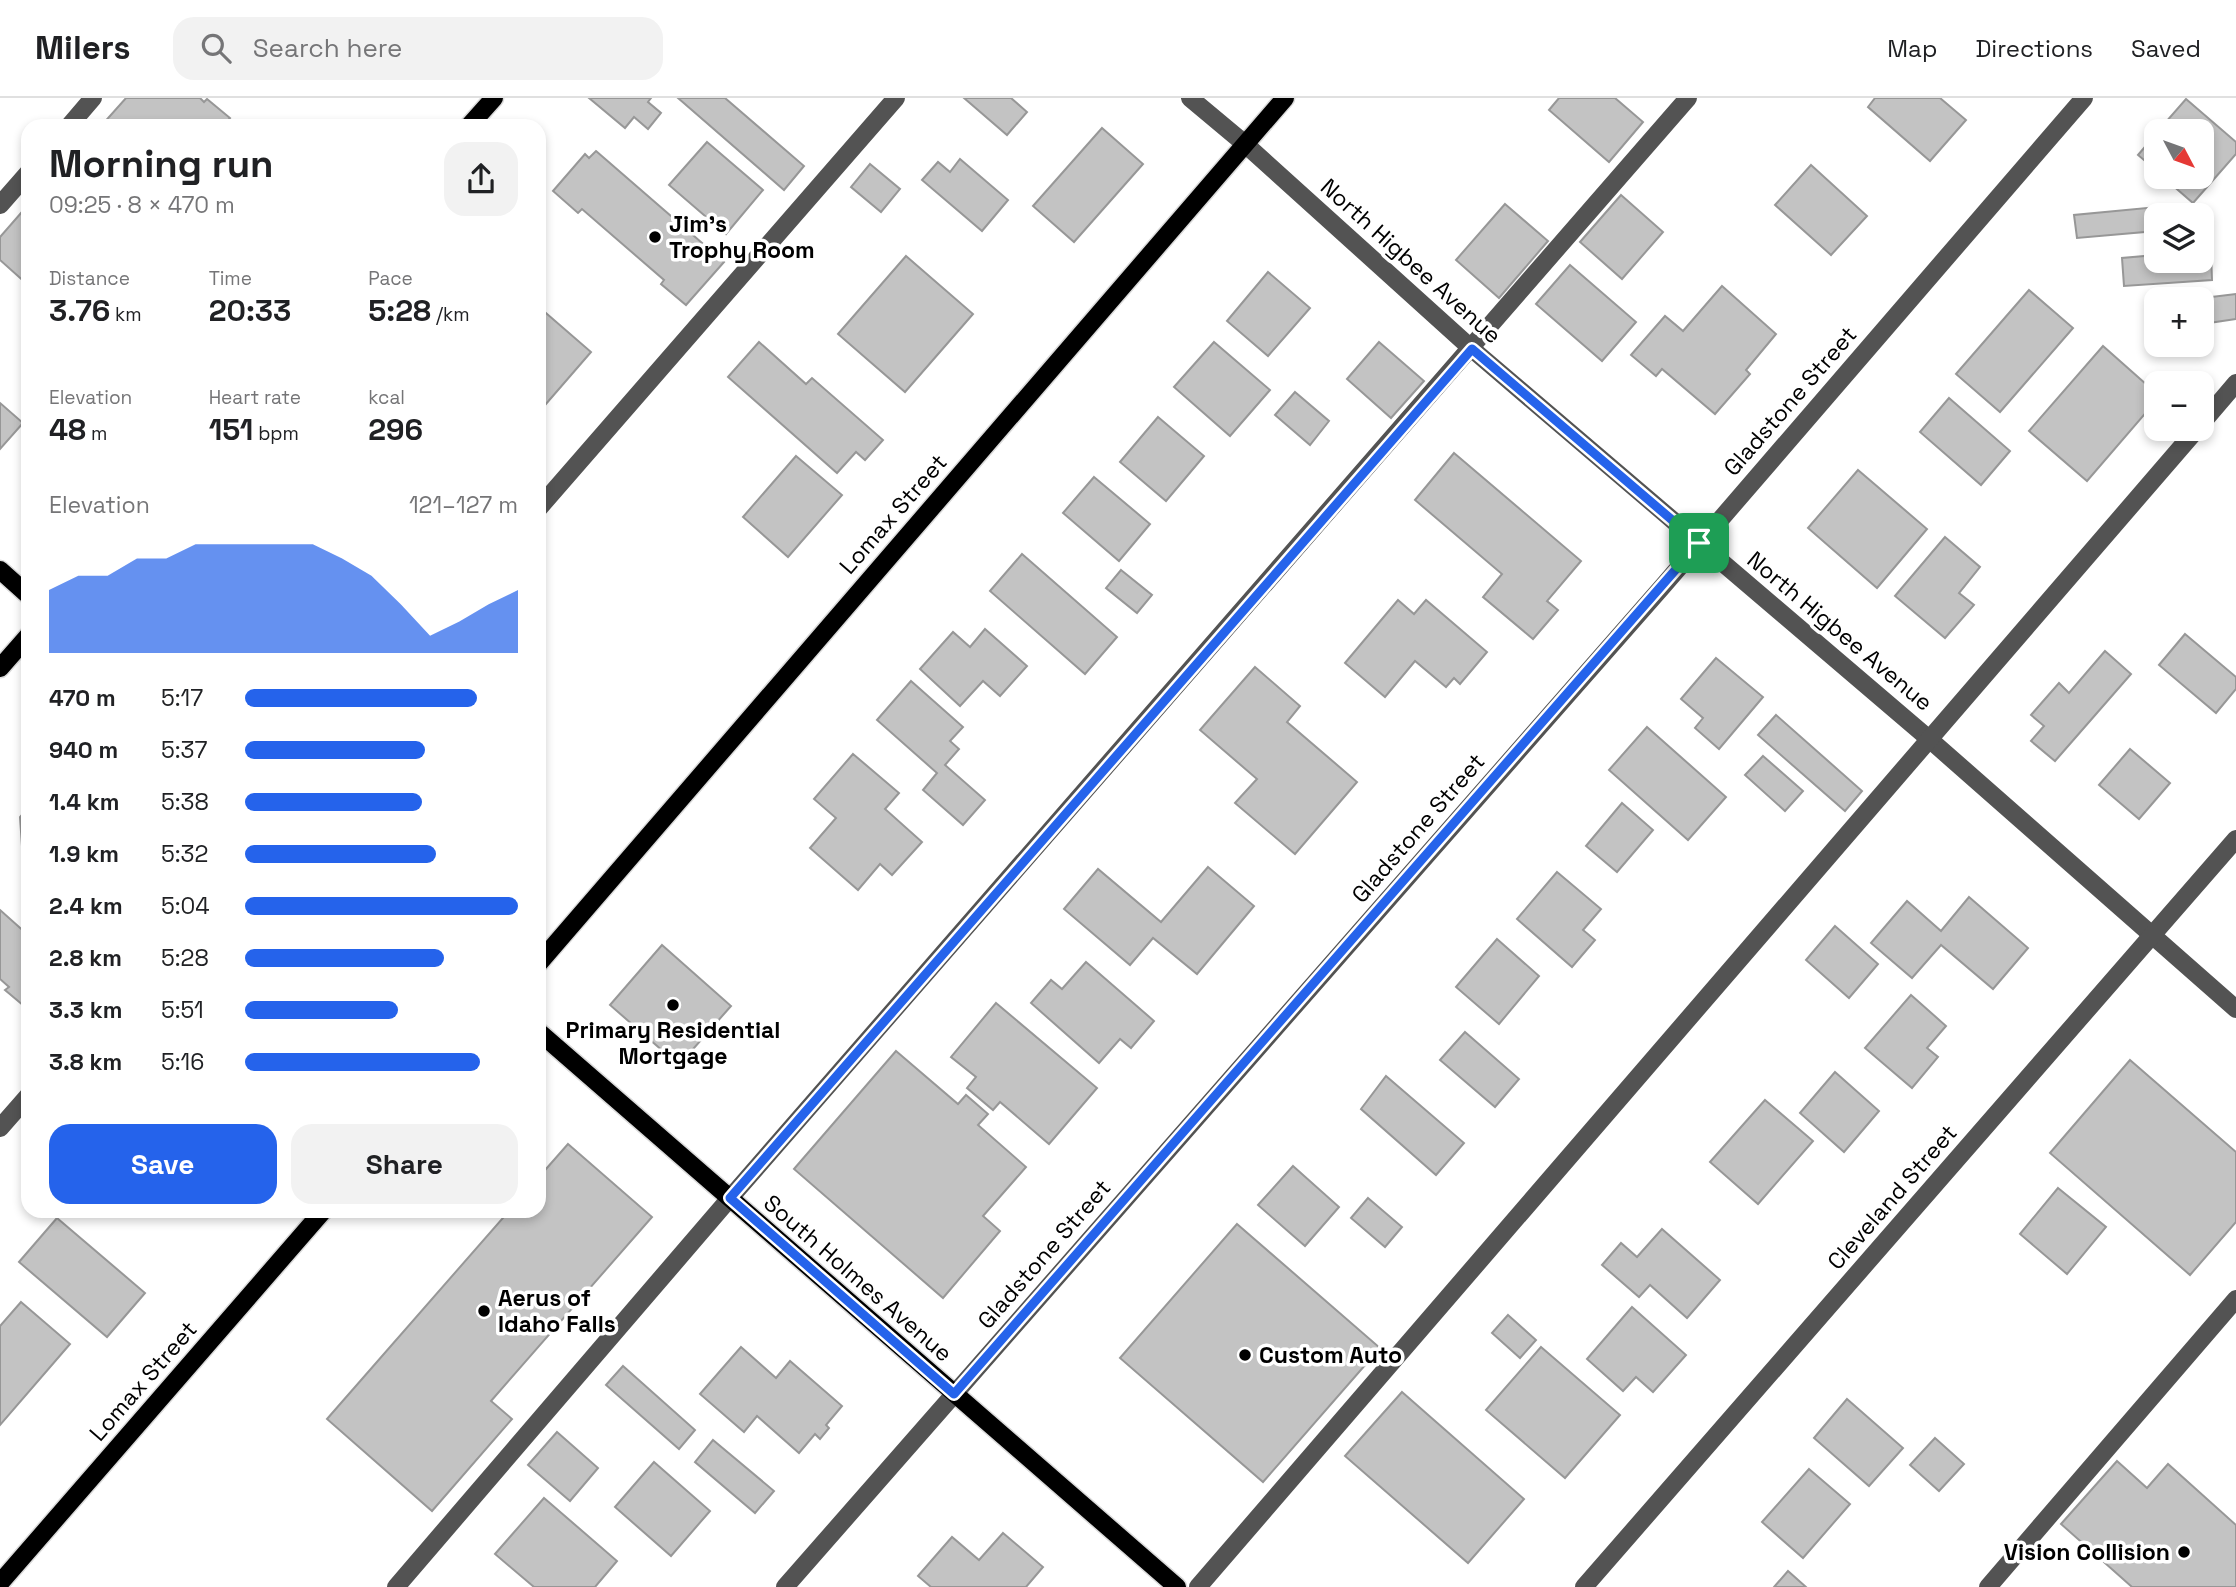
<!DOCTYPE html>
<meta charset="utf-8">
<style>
:root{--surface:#fff;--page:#f2f2f2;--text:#202124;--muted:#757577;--line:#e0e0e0;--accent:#2563eb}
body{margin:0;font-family:"Space Grotesk",sans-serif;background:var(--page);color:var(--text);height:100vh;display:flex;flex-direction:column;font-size:26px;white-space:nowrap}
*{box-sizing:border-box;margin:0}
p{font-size:23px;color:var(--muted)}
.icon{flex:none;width:38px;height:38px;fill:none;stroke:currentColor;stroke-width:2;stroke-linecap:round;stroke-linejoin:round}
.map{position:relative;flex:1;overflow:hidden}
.panel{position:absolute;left:21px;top:21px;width:525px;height:1099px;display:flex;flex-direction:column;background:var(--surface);border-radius:21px;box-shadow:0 4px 10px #0003}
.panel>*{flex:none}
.needle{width:46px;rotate:131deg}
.fabs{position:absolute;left:2144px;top:21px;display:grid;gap:14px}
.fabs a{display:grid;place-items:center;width:70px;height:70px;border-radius:14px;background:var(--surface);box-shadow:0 4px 10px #0003;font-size:35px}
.pin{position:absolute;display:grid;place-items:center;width:60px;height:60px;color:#fff;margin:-30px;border-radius:14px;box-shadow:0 4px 10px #0006}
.round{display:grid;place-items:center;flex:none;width:74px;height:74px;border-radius:21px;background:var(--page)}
.headline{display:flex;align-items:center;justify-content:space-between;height:119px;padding:0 28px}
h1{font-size:38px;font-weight:600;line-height:52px}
.metrics{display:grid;grid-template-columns:repeat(3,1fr);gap:10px;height:119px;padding:7px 28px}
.metrics div{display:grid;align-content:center}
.metrics b{font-size:30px;font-weight:600}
.metrics small{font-size:19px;font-weight:400}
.metrics p{font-size:19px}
.chart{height:196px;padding:14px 28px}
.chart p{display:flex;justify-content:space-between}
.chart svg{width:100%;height:126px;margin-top:7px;fill:var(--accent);opacity:.7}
.button{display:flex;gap:14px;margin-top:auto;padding:14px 28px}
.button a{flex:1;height:80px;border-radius:21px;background:var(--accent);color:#fff;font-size:28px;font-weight:600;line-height:80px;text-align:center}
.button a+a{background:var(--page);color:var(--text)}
ul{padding:0 28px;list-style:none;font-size:23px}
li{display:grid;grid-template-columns:112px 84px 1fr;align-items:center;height:52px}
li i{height:18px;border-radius:9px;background:var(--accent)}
header{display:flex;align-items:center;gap:42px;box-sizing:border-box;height:98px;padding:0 35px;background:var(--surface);border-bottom:2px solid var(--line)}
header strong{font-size:33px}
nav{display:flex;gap:38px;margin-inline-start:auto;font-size:24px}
.search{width:490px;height:63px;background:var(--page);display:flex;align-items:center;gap:18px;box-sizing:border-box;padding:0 24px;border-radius:21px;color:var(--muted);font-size:26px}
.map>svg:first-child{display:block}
.building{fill:#c3c3c3;stroke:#979797;stroke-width:2}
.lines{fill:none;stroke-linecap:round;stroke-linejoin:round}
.major-casing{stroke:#dbdbdb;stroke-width:21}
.minor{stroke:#535353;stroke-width:18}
.major{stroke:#000;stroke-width:18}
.route-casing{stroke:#fff;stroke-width:14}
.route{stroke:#2563eb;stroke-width:9}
.poi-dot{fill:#000;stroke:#fff;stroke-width:2.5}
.labels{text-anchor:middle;stroke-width:7;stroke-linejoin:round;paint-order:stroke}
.poi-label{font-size:23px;font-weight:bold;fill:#000;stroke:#fff;text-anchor:start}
.street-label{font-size:23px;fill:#000;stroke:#fff}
</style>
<header>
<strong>Milers</strong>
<div class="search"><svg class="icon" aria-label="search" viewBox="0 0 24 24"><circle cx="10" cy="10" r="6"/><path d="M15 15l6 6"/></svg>Search here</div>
<nav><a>Map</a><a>Directions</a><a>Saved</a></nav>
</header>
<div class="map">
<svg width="2236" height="1489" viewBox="0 0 2236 1489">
<rect width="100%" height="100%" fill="#fff"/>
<g class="building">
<path d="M126,0h74l4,4 3,-3 23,19 -7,8h-122z"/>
<path d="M589,0h62l-3,4 13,11 -13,16 -14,-12 -9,11z"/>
<path d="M678,0h47l79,68 -20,24z"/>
<path d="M964,0h47l16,14 -20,23z"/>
<path d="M1559,0h56l28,24 -34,40 -60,-52z"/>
<path d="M1875,0h65l26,22 -36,41 -62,-54z"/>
<path d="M2186,1l50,43v12l-43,49 -30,-26h39v-46h-44z"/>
<path d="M1102,30l41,36 -69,78 -41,-36z"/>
<path d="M2156,36v36l-18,-15z"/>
<path d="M707,44l56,48 -37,44 -57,-49z"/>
<path d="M596,53l128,111 -38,43 -25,-21 3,-4 -82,-71 -4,4 -25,-22 32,-37 4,4z"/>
<path d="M960,61l48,41 -26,31 -60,-51 16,-18 12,10z"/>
<path d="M870,66l30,25 -19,23 -30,-25z"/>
<path d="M1811,67l56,51 -36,39 -56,-50z"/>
<path d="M1621,97l42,37 -41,47 -42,-37z"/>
<path d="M1505,106l43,37 -49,57 -43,-38z"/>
<path d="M28,107v80l-28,-25v-23z"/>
<path d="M2157,109l-1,24 -79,7 -3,-23z"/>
<path d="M2211,153l1,29 -88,6 -2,-28 34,-3v6h46v-9z"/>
<path d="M906,158l67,58 -68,78 -67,-58z"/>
<path d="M1570,167l66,57 -34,39 -66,-57z"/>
<path d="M1268,174l42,36 -42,48 -41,-35z"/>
<path d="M1722,188l54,48 -30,36 4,4 -35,40 -53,-45 -6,7 -25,-21 34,-39 18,15z"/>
<path d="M2029,192l44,38 -73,84 -44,-38z"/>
<path d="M2236,196v25l-34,5v-25h-7z"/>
<path d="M539,209l52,45 -52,60z"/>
<path d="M759,244l47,42 6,-6 71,62 -18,20 -9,-8 -19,21 -109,-96z"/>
<path d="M1214,244l56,48 -40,46 -56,-49z"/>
<path d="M1379,244l45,39 -33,37 -44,-39z"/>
<path d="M2103,248l53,47v8l-69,80 -58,-50z"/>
<path d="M1295,294l34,29 -19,24 -35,-30z"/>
<path d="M1949,300l61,53 -29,34 -61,-53z"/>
<path d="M0,305l23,20 -23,26z"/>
<path d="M1158,319l46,39 -38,45 -46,-39z"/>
<path d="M1454,355l127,108 -34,40 11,9 -25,29 -50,-42 19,-23 -87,-74z"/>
<path d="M796,358l46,39 -54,62 -45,-40z"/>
<path d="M1858,372l69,59 -50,59 -69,-60z"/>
<path d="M1094,379l56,47 -31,37 -56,-48z"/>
<path d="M1945,439l35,30 -21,26 15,12 -29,33 -50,-42z"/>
<path d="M1022,456l95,83 -32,37 -95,-83z"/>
<path d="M1121,472l31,25 -15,18 -31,-25z"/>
<path d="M1398,502l16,14 12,-14 61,52 -27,32 -6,-6 -8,9 -31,-26 -30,36 -40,-34z"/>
<path d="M985,531l42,37 -27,30 -17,-15 -23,25 -40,-37 33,-37 17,15z"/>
<path d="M2185,536l51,43v12l-20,24 -57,-48z"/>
<path d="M2105,553l26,23 -76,87 -24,-20 13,-15 -13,-11 28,-32 10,10z"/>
<path d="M1716,560l47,39 -44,52 -24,-21 8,-10 -22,-19z"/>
<path d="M1255,569l45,39 -13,16 70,60 -62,72 -60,-51 22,-24 -57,-49z"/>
<path d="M911,583l52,46 -13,14 9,8 -14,16 40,35 -22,25 -40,-35 14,-17 -60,-53z"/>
<path d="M1776,617l86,76 -17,20 -87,-76z"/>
<path d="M1647,629l79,70 -38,43 -79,-70z"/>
<path d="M2130,651l40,34 -31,36 -40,-34z"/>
<path d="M853,656l46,39 -14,16 37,33 -30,33 -12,-11 -22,26 -48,-42 26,-30 -22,-19z"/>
<path d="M1763,658l40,35 -18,20 -40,-36z"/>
<path d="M1622,705l31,27 -36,42 -31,-26z"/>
<path d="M28,710v71l-4,-4 -4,-58z"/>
<path d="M1208,769l46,39 -57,68 -44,-36 -23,27 -66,-56 34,-40 63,53z"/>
<path d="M1557,774l44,37 -18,21 12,10 -23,27 -55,-48z"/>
<path d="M1969,799l59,51 -35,41 -52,-44 -29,33 -41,-35 36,-42 34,30z"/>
<path d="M0,812l28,25v68l-4,3 -19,-16 4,-3 -9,-8z"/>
<path d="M1835,828l43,38 -29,34 -43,-38z"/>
<path d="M1497,841l42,37 -40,48 -43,-37z"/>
<path d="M662,847l69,61 -52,59 -69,-60z"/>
<path d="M1086,864l68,59 -23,27 -11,-9 -21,24 -68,-60 20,-23 11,9z"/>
<path d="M1911,897l35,31 -19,22 11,9 -26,31 -47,-40z"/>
<path d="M996,905l101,85 -48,56 -49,-42 -7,8 -26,-22 9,-11 -25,-20z"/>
<path d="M1465,934l54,47 -24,28 -55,-47z"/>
<path d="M896,953l62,53 8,-9 22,19 -10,11 48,42 -43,49 17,15 -57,67 -149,-129z"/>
<path d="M2130,962l106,92v70l-46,53 -140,-122z"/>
<path d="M1835,974l44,39 -35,41 -44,-39z"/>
<path d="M1386,978l78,67 -28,32 -75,-66z"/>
<path d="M1765,1002l48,41 -55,63 -48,-42z"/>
<path d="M568,1046l84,73 -161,184 21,18 -80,92 -105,-92 182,-208h30v-34z"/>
<path d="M1293,1068l46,41 -34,39 -47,-41z"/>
<path d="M2058,1090l48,39 -39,47 -47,-40z"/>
<path d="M1368,1100l34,29 -17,20 -34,-29z"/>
<path d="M57,1120l88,75 -38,44 -88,-75z"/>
<path d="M1237,1126l143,124 -117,134 -143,-124z"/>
<path d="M1662,1131l58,51 -33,38 -37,-33 -11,12 -37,-32 19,-22 16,14z"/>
<path d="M21,1204l49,42 -70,81v-99z"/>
<path d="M1632,1209l54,48 -33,37 -17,-15 -13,14 -36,-32z"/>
<path d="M1508,1217l28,25 -16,18 -28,-25z"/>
<path d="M741,1249l35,31 14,-17 52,45 -16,19 3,3 -9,11 -5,-5 -16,19 -42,-37 -13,16 -44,-38z"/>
<path d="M1541,1249l79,68 -55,63 -79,-68z"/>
<path d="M623,1268l72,64 -16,19 -73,-64z"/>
<path d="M1402,1294l122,107 -56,64 -123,-107z"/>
<path d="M1847,1301l56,49 -34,38 -55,-48z"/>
<path d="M557,1334l41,36 -28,33 -42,-36z"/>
<path d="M1935,1340l29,26 -25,27 -29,-26z"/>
<path d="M713,1342l61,51 -19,22 -60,-51z"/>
<path d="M2117,1363l30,27 21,-24 68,61v62h-104l-71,-63z"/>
<path d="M654,1364l56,49 -39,45 -56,-49z"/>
<path d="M1809,1371l41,35 -47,54 -41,-36z"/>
<path d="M544,1400l73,63 -22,26h-61l-39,-33z"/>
<path d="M1003,1435l40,34 -17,20h-95l-13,-11 34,-39 27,23z"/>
<path d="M1788,1473l18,16h-32z"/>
</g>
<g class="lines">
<defs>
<g id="major">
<path d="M469,28l25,-28"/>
<path d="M0,472l28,25"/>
<path d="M0,570l28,-32"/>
<path d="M539,865l746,-865"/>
<path d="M539,934l638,555"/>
<path d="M0,1485l323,-372"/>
</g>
</defs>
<use href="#major" class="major-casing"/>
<g class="minor">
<path d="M1190,0l55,46 227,205 456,389 308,271"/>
<path d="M69,28l24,-28"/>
<path d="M0,107l28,-32"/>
<path d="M2202,325l34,-40"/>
<path d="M539,410l357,-410"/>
<path d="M0,1030l28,-32"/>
<path d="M396,1489l334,-389 958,-1100"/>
<path d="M785,1489l878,-1001 421,-488"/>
<path d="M1198,1489l999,-1158"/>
<path d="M1584,1489l652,-748"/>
<path d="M1988,1489l248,-288"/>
</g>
<use href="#major" class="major"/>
</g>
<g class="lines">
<defs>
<path id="route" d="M1472,251l227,194 -745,851 -224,-196z"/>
</defs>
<use href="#route" class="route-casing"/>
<use href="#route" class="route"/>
</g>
<g class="poi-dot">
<circle cx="655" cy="139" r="7"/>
<circle cx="673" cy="907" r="7"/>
<circle cx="484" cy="1213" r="7"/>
<circle cx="1245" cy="1257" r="7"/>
<circle cx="2184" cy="1454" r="7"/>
</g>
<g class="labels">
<g class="poi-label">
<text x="669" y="134">Jim's<tspan x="669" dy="26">Trophy Room</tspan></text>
<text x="673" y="940" text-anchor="middle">Primary Residential<tspan x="673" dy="26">Mortgage</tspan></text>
<text x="498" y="1208">Aerus of<tspan x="498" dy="26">Idaho Falls</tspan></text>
<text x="1259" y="1265">Custom Auto</text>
<text x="2170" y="1462" text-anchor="end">Vision Collision</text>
</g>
<g class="street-label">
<text transform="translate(1411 163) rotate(42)" y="8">North Higbee Avenue</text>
<text transform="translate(1790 303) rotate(-49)" y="8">Gladstone Street</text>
<text transform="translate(893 416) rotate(-49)" y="8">Lomax Street</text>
<text transform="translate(1840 533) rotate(40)" y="8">North Higbee Avenue</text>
<text transform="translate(1418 730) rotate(-49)" y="8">Gladstone Street</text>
<text transform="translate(1892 1099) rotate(-49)" y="8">Cleveland Street</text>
<text transform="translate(1044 1156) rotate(-49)" y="8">Gladstone Street</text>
<text transform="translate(858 1180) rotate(41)" y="8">South Holmes Avenue</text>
<text transform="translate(143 1283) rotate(-49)" y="8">Lomax Street</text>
</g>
</g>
</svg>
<div class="fabs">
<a><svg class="needle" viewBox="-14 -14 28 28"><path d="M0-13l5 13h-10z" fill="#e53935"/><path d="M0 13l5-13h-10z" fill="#757577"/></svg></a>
<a><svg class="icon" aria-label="layers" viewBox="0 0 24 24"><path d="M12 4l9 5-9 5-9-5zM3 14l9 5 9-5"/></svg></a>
<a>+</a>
<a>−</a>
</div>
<div class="pin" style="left:1699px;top:445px;background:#1e9e55"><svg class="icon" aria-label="arrive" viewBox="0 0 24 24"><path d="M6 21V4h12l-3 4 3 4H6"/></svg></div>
<section class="panel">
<div class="headline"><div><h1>Morning run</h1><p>09:25 · 8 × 470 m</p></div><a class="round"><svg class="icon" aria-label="share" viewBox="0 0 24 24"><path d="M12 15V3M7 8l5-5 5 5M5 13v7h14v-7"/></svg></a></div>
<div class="metrics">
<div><p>Distance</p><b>3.76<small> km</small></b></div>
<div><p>Time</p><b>20:33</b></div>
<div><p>Pace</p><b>5:28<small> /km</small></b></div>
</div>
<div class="metrics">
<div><p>Elevation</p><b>48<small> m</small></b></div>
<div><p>Heart rate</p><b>151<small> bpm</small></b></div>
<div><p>kcal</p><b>296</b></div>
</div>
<div class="chart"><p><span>Elevation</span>121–127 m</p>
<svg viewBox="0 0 160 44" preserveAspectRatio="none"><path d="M0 44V22L10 17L20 17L30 11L40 11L50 6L60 6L70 6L80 6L90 6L100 11L110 17L120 27L130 38L140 33L150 27L160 22V44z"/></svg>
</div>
<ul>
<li><b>470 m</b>5:17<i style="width:85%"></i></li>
<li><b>940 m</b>5:37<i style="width:66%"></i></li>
<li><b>1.4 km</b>5:38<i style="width:65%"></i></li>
<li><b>1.9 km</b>5:32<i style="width:70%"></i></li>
<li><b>2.4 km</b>5:04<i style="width:100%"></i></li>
<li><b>2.8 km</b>5:28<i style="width:73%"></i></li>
<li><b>3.3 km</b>5:51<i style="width:56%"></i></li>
<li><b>3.8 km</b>5:16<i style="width:86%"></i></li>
</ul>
<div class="button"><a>Save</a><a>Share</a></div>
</section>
</div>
